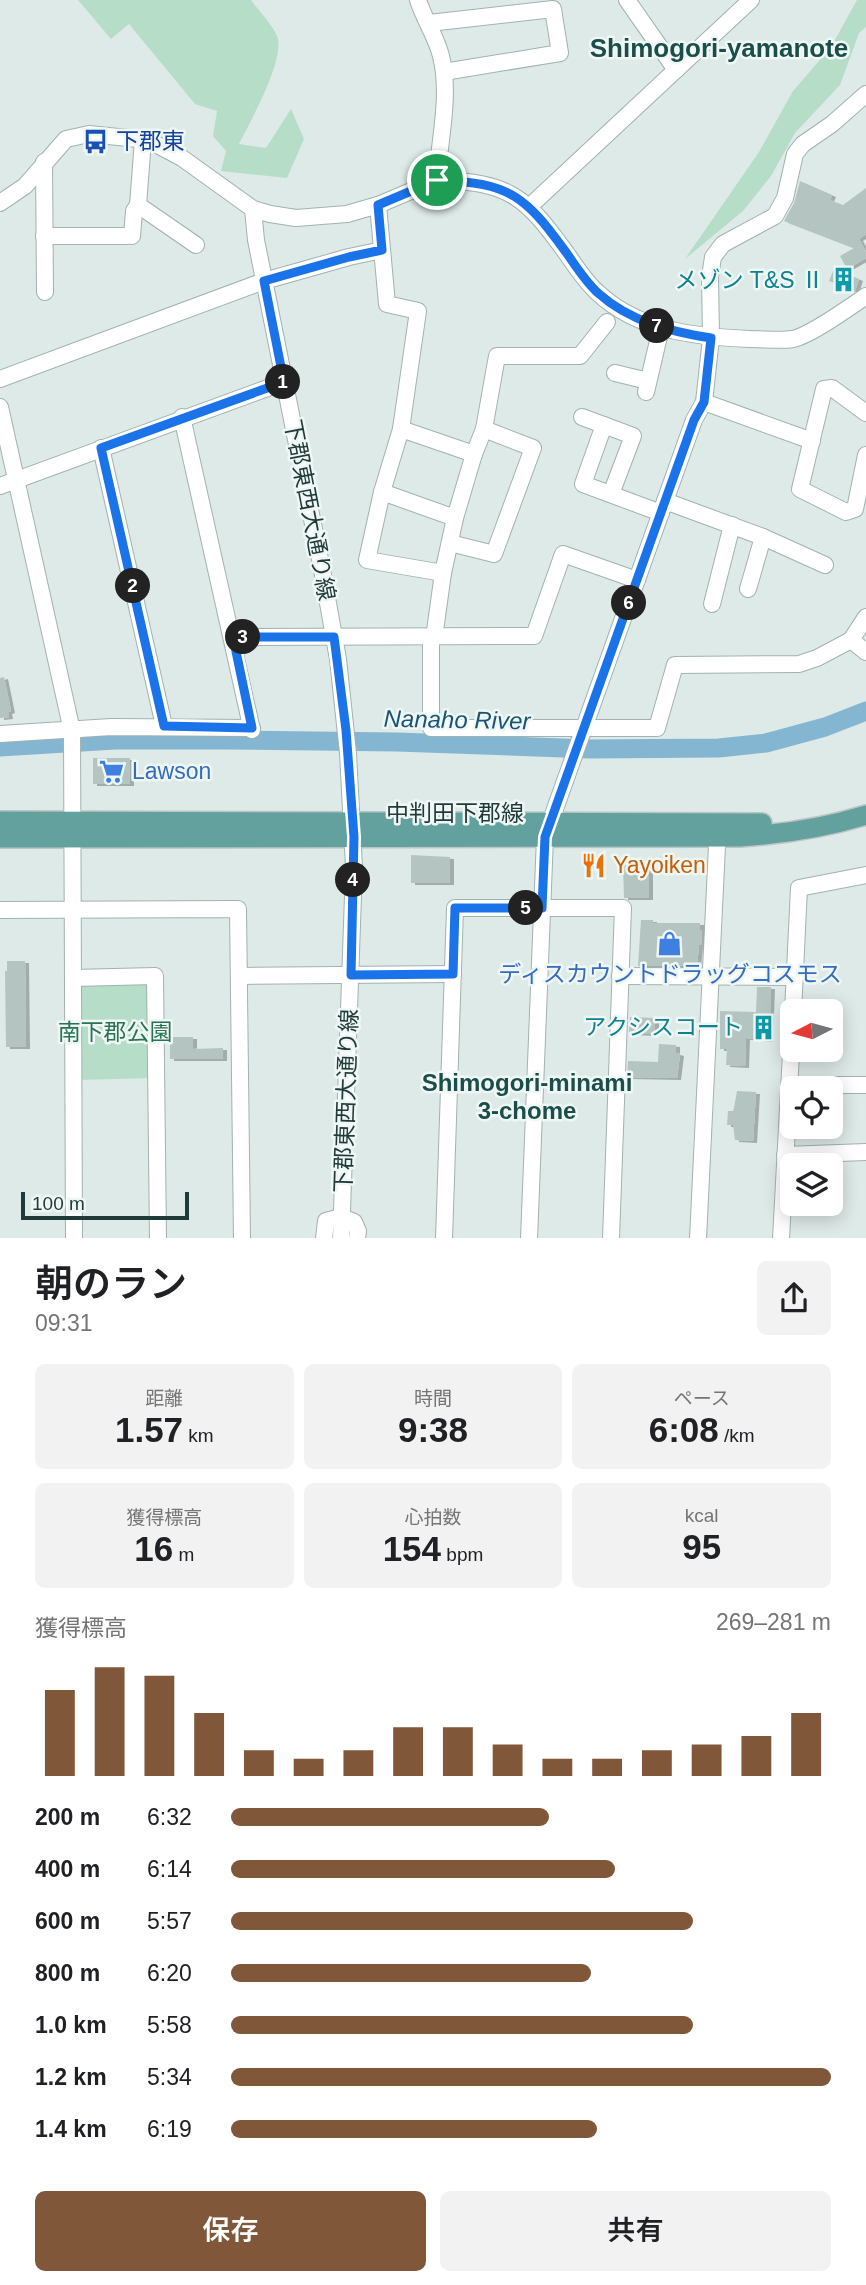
<!DOCTYPE html>
<html lang="ja">
<meta charset="utf-8">
<style>
:root{--surface:#fff;--page:#f2f2f2;--text:#202124;--muted:#757577;--accent:#805839}
body{margin:0;font-family:Helvetica,"Noto Sans JP",sans-serif;background:var(--page);color:var(--text);height:100vh;display:flex;flex-direction:column;font-size:26px;white-space:nowrap}
*{box-sizing:border-box;margin:0}
p{font-size:23px;color:var(--muted)}
.icon{flex:none;width:38px;height:38px;fill:none;stroke:currentColor;stroke-width:2;stroke-linecap:round;stroke-linejoin:round}
.map{position:relative;height:1238px;overflow:hidden}
.sheet{display:flex;flex-direction:column;background:var(--surface);flex:1}
.sheet>*{flex:none}
.needle{width:46px;rotate:264deg}
.buttons{position:absolute;left:780px;top:999px;display:grid;gap:14px}
.buttons a{display:grid;place-items:center;width:63px;height:63px;border-radius:10px;background:var(--surface);box-shadow:0 4px 18px #0003;font-size:35px}
.scale{position:absolute;left:21px;bottom:18px;width:168px;box-sizing:border-box;padding-left:7px;border:4px solid #1f3a39;border-top:0;font-size:19px;line-height:24px;white-space:nowrap;color:#1f3a39;-webkit-text-stroke:5px #eff7f5;paint-order:stroke}
.pin{position:absolute;display:grid;place-items:center;width:60px;height:60px;color:#fff;margin:-30px;border:4px solid #fff;border-radius:50%;box-shadow:0 2px 7px #0007}
.km{position:absolute;width:35px;height:35px;margin:-18px;border-radius:50%;background:#222;color:#fff;font-size:19px;line-height:35px;text-align:center}
.round{display:grid;place-items:center;flex:none;width:74px;height:74px;border-radius:10px;background:var(--page)}
.headline{display:flex;align-items:center;justify-content:space-between;height:119px;padding:0 35px}
h1{font-size:38px;font-weight:600;line-height:52px}
.metrics{display:grid;grid-template-columns:repeat(3,1fr);gap:10px;height:119px;padding:7px 35px}
.metrics div{display:grid;align-content:center;border-radius:10px;background:var(--page);text-align:center}
.metrics b{font-size:35px;font-weight:600}
.metrics small{font-size:19px;font-weight:400}
.metrics p{font-size:19px}
.chart{height:196px;padding:14px 35px}
.chart p{display:flex;justify-content:space-between}
.chart svg{width:100%;height:126px;margin-top:7px;stroke:var(--accent);stroke-width:6}
.action{display:flex;gap:14px;margin-top:auto;padding:14px 35px}
.action a{flex:1;height:80px;border-radius:10px;background:var(--accent);color:#fff;font-size:28px;font-weight:600;line-height:80px;text-align:center}
.action a+a{background:var(--page);color:var(--text)}
ul{padding:0 35px;list-style:none;font-size:23px}
li{display:grid;grid-template-columns:112px 84px 1fr;align-items:center;height:52px}
li i{height:18px;border-radius:9px;background:var(--accent)}
.map>svg:first-child{display:block}
.green{fill:#b6ddc8}
.lines{fill:none;stroke-linecap:round;stroke-linejoin:round}
.river{stroke:#84b6d2;stroke-width:19}
.building{fill:#b4c5c1;filter:url(#shadow)}
.minor-casing{stroke:#a1b2b0;stroke-width:18}
.major-casing{stroke:#bcc4c4;stroke-width:22}
.minor{stroke:#fff;stroke-width:16}
.major{stroke:#62a19e;stroke-width:19}
.route-casing{stroke:#fff;stroke-width:14}
.route{stroke:#1a73e8;stroke-width:9}
.labels{text-anchor:middle;stroke-width:5;stroke-linejoin:round;paint-order:stroke}
.transit-label{font-size:23px;fill:#164399;stroke:#eff7f5;text-anchor:start}
.culture-label{font-size:23px;fill:#0d838f;stroke:#eff7f5;text-anchor:end}
.street-label{font-size:23px;fill:#1f3a39;stroke:#eff7f5}
.shop-label{font-size:23px;fill:#366cbe;stroke:#eff7f5;text-anchor:start}
.food-label{font-size:23px;fill:#c56008;stroke:#eff7f5;text-anchor:start}
.park-label{font-size:23px;fill:#297254;stroke:#eff7f5}
.water-label{font-size:24px;font-style:italic;fill:#195477;stroke:#eff7f5}
.neighbourhood-label{font-size:24px;font-weight:bold;fill:#1b4d4b;stroke:#eff7f5}
.quarter-label{font-size:26px;font-weight:bold;fill:#1b4d4b;stroke:#eff7f5}
</style>
<div class="map">
<svg width="866" height="1239" viewBox="0 0 866 1239">
<defs>
<filter id="shadow"><feDropShadow dx="4" dy="2" stdDeviation="0" flood-color="#0004"/></filter>
</defs>
<rect width="100%" height="100%" fill="#deeae8"/>
<g class="green">
<path d="M78,0h173c8,11 21,24 26,36 9,23 -27,86 -38,108l27,4 25,-39 13,30 -17,39 -66,-7 5,-20 -13,-15 4,-25 -22,-7 -66,-80 -18,15z"/>
<path d="M857,0h9v27l-7,6 -19,52 -45,48 -24,43 -28,35 -58,48 74,-107 34,-61 38,-44z"/>
<path d="M83,982h63l4,3 1,93 -72,2 -1,-94z"/>
</g>
<g class="lines">
<path class="river" d="M0,747l115,-7h109l173,2 193,7 129,-1 47,-5 59,-16 41,-16"/>
</g>
<g class="building">
<path d="M800,181l32,14 -2,5 13,5 23,-17v46l-7,5 7,13v6l-19,11 -7,-13 14,-8 -70,-27 10,-18z"/>
<path d="M834,269l25,10 -4,12 -26,-10z"/>
<path d="M4,677l7,34 -3,1 1,5 -9,1v-40z"/>
<rect x="93" y="758" width="37" height="26"/>
<path d="M411,855l39,2v26h-39z"/>
<path d="M623,865h26v33h-25z"/>
<path d="M641,920h12v3h47v7h2v15h-3l-2,21h-59z"/>
<path d="M7,961h18l1,86h-20l-1,-76h2z"/>
<path d="M757,987h14l-2,53 -23,-2 -1,28 -19,-1 1,-16h-7v-38l36,1z"/>
<path d="M630,1017l25,1v16l-26,-1z"/>
<path d="M170,1037h23v12l30,-1v11h-53z"/>
<path d="M659,1044l17,1v8l4,1 -3,24 -50,-1 1,-16 30,1z"/>
<path d="M737,1091l19,1 -3,49 -18,-1 -2,-15h-6l1,-14h5l1,-3z"/>
</g>
<g class="lines">
<defs>
<g id="minor">
<path d="M627,0l49,70"/>
<path d="M429,23l124,-14 7,44 -116,19"/>
<path d="M143,140l-5,65 58,40"/>
<path d="M44,162l1,130"/>
<path d="M437,180c73,2 88,16 130,74 9,13 18,27 30,38 41,39 99,45 153,47 14,0 29,2 43,0 18,-4 57,-32 73,-43"/>
<path d="M0,203l25,-17 41,-47 23,-5 59,6 34,18 71,51 17,5 26,4 51,-4 31,-9 59,-25c2,-40 14,-84 4,-124 -5,-20 -17,-37 -23,-56"/>
<path d="M378,205l9,99 31,7 -17,118 -19,63 -15,68 76,13"/>
<path d="M530,206l221,-206"/>
<path d="M253,209l3,31 65,324 17,95 10,94 6,114 -13,372"/>
<path d="M44,236h83"/>
<path d="M132,236l2,-25 4,-6"/>
<path d="M615,373l33,8"/>
<path d="M0,379l264,-98 85,-24 33,-7"/>
<path d="M646,392l15,-64"/>
<path d="M704,402l108,39"/>
<path d="M0,407l72,324 2,508"/>
<path d="M866,413l-34,-25 -8,1 -24,100 46,23 9,-3 11,-54"/>
<path d="M182,417l70,313"/>
<path d="M582,417l51,19 -22,58"/>
<path d="M604,425l-21,59 78,29"/>
<path d="M401,429l73,25"/>
<path d="M101,448l63,278"/>
<path d="M0,486l284,-104"/>
<path d="M382,492l73,26"/>
<path d="M665,501l98,36 62,28"/>
<path d="M450,543l44,11 39,-106 -49,-19"/>
<path d="M748,589l15,-52"/>
<path d="M712,604l20,-79"/>
<path d="M233,637l301,-1 29,-82 74,26"/>
<path d="M431,638v90h226l18,-63 124,-1 18,-6 34,-18 15,-23"/>
<path d="M434,638l9,-65 12,-55 19,-64 10,-25 13,-73h83l27,-34"/>
<path d="M851,640l15,12"/>
<path d="M0,734l111,-7 141,1"/>
<path d="M0,910l238,-1 4,330"/>
<path d="M239,976l214,-2"/>
<path d="M620,976l175,1"/>
<path d="M73,978l82,-2 3,263"/>
<path d="M793,1012l6,-124 67,-13"/>
<path d="M789,1085h77"/>
<path d="M785,1155l81,-3"/>
<path d="M324,1239l2,-18 15,-4 13,5 4,9 -1,8"/>
<path d="M444,1239l11,-331h168l-12,331"/>
<path d="M529,1239l16,-402 149,-417 10,-18 7,-64 -1,-61 3,-20 10,-13 52,-28 10,-18 10,-44 8,-10 29,-20 34,-30"/>
<path d="M698,1239l20,-414"/>
<path d="M781,1239l12,-223"/>
</g>
<g id="major">
<path d="M0,821l762,2"/>
<path d="M0,838l740,-1c44,-3 84,-9 126,-22"/>
</g>
</defs>
<use href="#minor" class="minor-casing"/>
<use href="#major" class="major-casing"/>
<use href="#minor" class="minor"/>
<use href="#major" class="major"/>
</g>
<g class="lines">
<defs>
<path id="route" d="M437,180c75,3 88,16 131,75 9,13 18,27 30,38 31,28 73,39 113,45l-7,64 -10,18 -149,417 -3,71h-87l-2,66 -102,1 3,-138 -8,-107 -12,-93h-101l19,91 -88,-2 -63,-278 183,-66 -20,-101 85,-24 33,-7 -4,-45z"/>
</defs>
<use href="#route" class="route-casing"/>
<use href="#route" class="route"/>
</g>
<defs>
<symbol id="bus-bare" viewBox="-9 -9 18 18"><path d="M-5-6H5V4H4V6H2V4H-2V6H-4V4H-5ZM-3.5-4V0h7V-4ZM-3.5 1.2v1.5H-2V1.2ZM2 1.2v1.5H3.5V1.2Z" fill="#1a4fb4" stroke="#eff7f5" stroke-width="2.5" paint-order="stroke"/></symbol>
<symbol id="building-bare" viewBox="-9 -9 18 18"><path d="M-4-6H4V6H1V3H-1V6H-4ZM-2.5-4.3h1.7v1.8h-1.7ZM.8-4.3h1.7v1.8H.8ZM-2.5-1h1.7V.8h-1.7ZM.8-1h1.7V.8H.8Z" fill="#0f9aa8" stroke="#eff7f5" stroke-width="2.5" paint-order="stroke"/></symbol>
<symbol id="supermarket-bare" viewBox="-9 -9 18 18"><path d="M-6-5.5h2.5l.6 2H6L4.5 2H-2.5L-4.4-4H-6ZM-1.5 3.2a1.3 1.3 0 1 0 .1 0ZM3 3.2a1.3 1.3 0 1 0 .1 0Z" fill="#3f7fe0" stroke="#eff7f5" stroke-width="2.5" paint-order="stroke"/></symbol>
<symbol id="restaurant-bare" viewBox="-9 -9 18 18"><path d="M-5-6h1v4h1v-4h1v4h1v-4h1v5L-1.5 .5V6h-2V.5L-5-1ZM5-6V6H3V1.5H1.5Q1.5-4 5-6Z" fill="#e8710a" stroke="#eff7f5" stroke-width="2.5" paint-order="stroke"/></symbol>
<symbol id="shop-bare" viewBox="-9 -9 18 18"><path d="M-5-2.5h2.3a2.7 3.5 0 0 1 5.4 0H5L5.5 6h-11ZM-1.5-2.5h3a1.5 2.3 0 0 0-3 0Z" fill="#3f7fe0" stroke="#eff7f5" stroke-width="2.5" paint-order="stroke"/></symbol>
</defs>
<g fill-rule="evenodd">
<use href="#bus-bare" x="78" y="124" width="35" height="35"/>
<use href="#building-bare" x="826" y="262" width="35" height="35"/>
<use href="#supermarket-bare" x="94" y="754" width="35" height="35"/>
<use href="#restaurant-bare" x="576" y="848" width="35" height="35"/>
<use href="#shop-bare" x="652" y="926" width="35" height="35"/>
<use href="#building-bare" x="746" y="1010" width="35" height="35"/>
</g>
<g class="labels">
<g class="transit-label">
<text x="116" y="149">下郡東</text>
</g>
<g class="culture-label">
<text x="824" y="288">メゾン T&amp;S Ⅱ</text>
<text x="743" y="1035">アクシスコート</text>
</g>
<g class="street-label">
<text transform="translate(310 510) rotate(79)" y="8">下郡東西大通り線</text>
<text x="455" y="821">中判田下郡線</text>
<text transform="translate(346 1101) rotate(-88)" y="8">下郡東西大通り線</text>
</g>
<g class="shop-label">
<text x="132" y="779">Lawson</text>
<text x="670" y="982" text-anchor="middle">ディスカウントドラッグコスモス</text>
</g>
<g class="food-label">
<text x="613" y="873">Yayoiken</text>
</g>
<g class="park-label">
<text x="115" y="1040">南下郡公園</text>
</g>
<g class="water-label">
<text transform="translate(457 720) rotate(1)" y="8">Nanaho River</text>
</g>
<g class="neighbourhood-label">
<text x="527" y="1091">Shimogori-minami<tspan x="527" dy="28">3-chome</tspan></text>
</g>
<g class="quarter-label">
<text x="719" y="57">Shimogori-yamanote</text>
</g>
</g>
</svg>
<div class="buttons">
<a><svg class="needle" viewBox="-14 -14 28 28"><path d="M0-13l5 13h-10z" fill="#e53935"/><path d="M0 13l5-13h-10z" fill="#757577"/></svg></a>
<a><svg class="icon" aria-label="locate" viewBox="0 0 24 24"><circle cx="12" cy="12" r="6"/><path d="M12 2v4M12 18v4M2 12h4M18 12h4"/></svg></a>
<a><svg class="icon" aria-label="layers" viewBox="0 0 24 24"><path d="M12 4l9 5-9 5-9-5zM3 14l9 5 9-5"/></svg></a>
</div>
<div class="scale">100 m</div>
<div class="pin" style="left:437px;top:180px;background:#1e9e55"><svg class="icon" aria-label="arrive" viewBox="0 0 24 24"><path d="M6 21V4h12l-3 4 3 4H6"/></svg></div>
<b class="km" style="left:283px;top:382px">1</b>
<b class="km" style="left:133px;top:586px">2</b>
<b class="km" style="left:243px;top:637px">3</b>
<b class="km" style="left:353px;top:880px">4</b>
<b class="km" style="left:526px;top:908px">5</b>
<b class="km" style="left:629px;top:603px">6</b>
<b class="km" style="left:657px;top:326px">7</b>
</div>
<section class="sheet">
<div class="headline"><div><h1>朝のラン</h1><p>09:31</p></div><a class="round"><svg class="icon" aria-label="share" viewBox="0 0 24 24"><path d="M12 15V3M7 8l5-5 5 5M5 13v7h14v-7"/></svg></a></div>
<div class="metrics">
<div><p>距離</p><b>1.57<small> km</small></b></div>
<div><p>時間</p><b>9:38</b></div>
<div><p>ペース</p><b>6:08<small> /km</small></b></div>
</div>
<div class="metrics">
<div><p>獲得標高</p><b>16<small> m</small></b></div>
<div><p>心拍数</p><b>154<small> bpm</small></b></div>
<div><p>kcal</p><b>95</b></div>
</div>
<div class="chart"><p><span>獲得標高</span>269–281 m</p>
<svg viewBox="0 0 160 44" preserveAspectRatio="none"><path d="M5 44V14M15 44V6M25 44V9M35 44V22M45 44V35M55 44V38M65 44V35M75 44V27M85 44V27M95 44V33M105 44V38M115 44V38M125 44V35M135 44V33M145 44V30M155 44V22"/></svg>
</div>
<ul>
<li><b>200 m</b>6:32<i style="width:53%"></i></li>
<li><b>400 m</b>6:14<i style="width:64%"></i></li>
<li><b>600 m</b>5:57<i style="width:77%"></i></li>
<li><b>800 m</b>6:20<i style="width:60%"></i></li>
<li><b>1.0 km</b>5:58<i style="width:77%"></i></li>
<li><b>1.2 km</b>5:34<i style="width:100%"></i></li>
<li><b>1.4 km</b>6:19<i style="width:61%"></i></li>
</ul>
<div class="action"><a>保存</a><a>共有</a></div>
</section>
